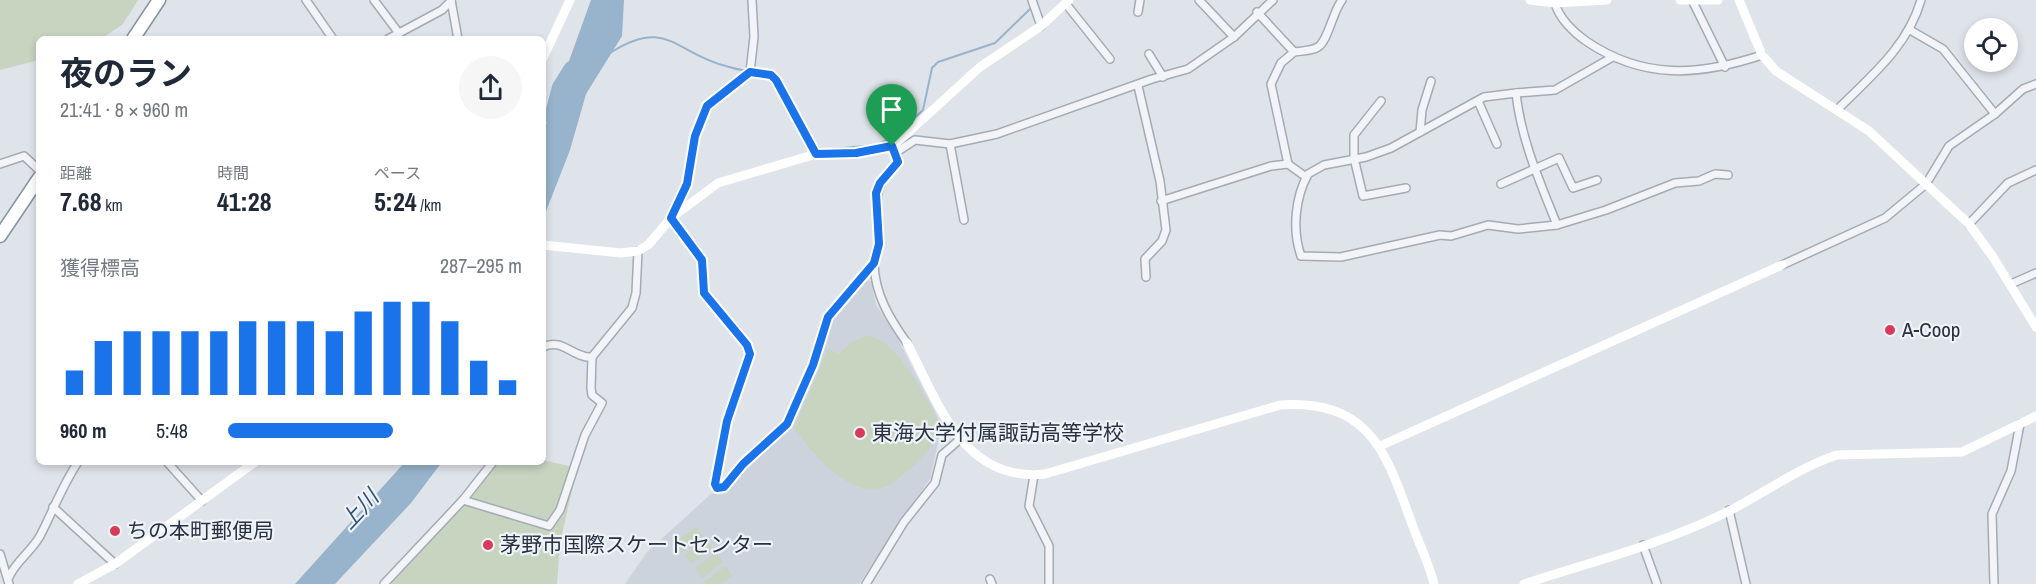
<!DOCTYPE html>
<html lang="ja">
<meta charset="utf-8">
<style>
:root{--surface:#fff;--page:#f6f6f7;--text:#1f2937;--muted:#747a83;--accent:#1a73e8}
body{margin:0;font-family:"Archivo Narrow","Noto Sans JP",sans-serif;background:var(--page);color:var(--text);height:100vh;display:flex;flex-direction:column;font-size:22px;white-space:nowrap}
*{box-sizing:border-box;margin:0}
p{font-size:20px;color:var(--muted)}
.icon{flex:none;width:33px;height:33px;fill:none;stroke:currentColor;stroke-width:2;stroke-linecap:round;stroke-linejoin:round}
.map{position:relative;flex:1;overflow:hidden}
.details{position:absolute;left:36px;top:36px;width:510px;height:429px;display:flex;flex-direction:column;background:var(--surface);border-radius:9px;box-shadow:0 3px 9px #0003}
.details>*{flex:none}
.buttons{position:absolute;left:1964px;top:18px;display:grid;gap:12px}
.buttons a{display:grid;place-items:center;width:54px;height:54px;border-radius:50%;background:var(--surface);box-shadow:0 3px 9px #0003;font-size:30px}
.pin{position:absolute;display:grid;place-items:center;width:51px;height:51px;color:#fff;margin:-62px -26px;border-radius:50% 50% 50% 0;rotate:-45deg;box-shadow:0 0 6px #0007}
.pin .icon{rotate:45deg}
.round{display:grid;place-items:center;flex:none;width:63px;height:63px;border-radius:32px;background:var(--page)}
.summary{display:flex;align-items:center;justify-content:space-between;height:102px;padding:0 24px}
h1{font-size:33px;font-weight:700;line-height:45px}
.figures{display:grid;grid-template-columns:repeat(3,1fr);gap:9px;height:102px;padding:6px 24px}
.figures div{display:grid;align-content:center}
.figures b{font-size:26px;font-weight:700}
.figures small{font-size:16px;font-weight:400}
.figures p{font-size:16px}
.chart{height:168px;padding:12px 24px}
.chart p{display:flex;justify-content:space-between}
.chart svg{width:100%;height:108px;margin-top:6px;stroke:var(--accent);stroke-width:6}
ul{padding:0 24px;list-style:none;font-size:20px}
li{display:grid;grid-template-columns:96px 72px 1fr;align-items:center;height:45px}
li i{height:15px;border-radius:8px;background:var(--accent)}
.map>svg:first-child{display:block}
.built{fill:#cdd3dc}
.green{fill:#c6d4c0}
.water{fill:#98b3cc}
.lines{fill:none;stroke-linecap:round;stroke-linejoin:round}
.stream{stroke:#98b3cc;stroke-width:2}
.river{stroke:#98b3cc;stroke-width:14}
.street-casing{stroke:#a4abb4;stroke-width:10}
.highway-casing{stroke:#8692a1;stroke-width:15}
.street{stroke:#f2f4f8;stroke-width:7}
.secondary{stroke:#fff;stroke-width:9}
.highway{stroke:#fff;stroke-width:12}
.route-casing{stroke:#fff;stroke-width:12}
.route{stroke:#1a73e8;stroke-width:8}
.poi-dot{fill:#d83b59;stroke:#eff3f7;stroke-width:2}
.labels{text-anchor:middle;stroke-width:4.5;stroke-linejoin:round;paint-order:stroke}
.poi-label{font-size:21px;fill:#273242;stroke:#eff3f7;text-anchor:start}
.water-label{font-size:22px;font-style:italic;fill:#2e5279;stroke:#eff3f7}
</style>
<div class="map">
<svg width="2036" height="584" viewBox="0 0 2036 584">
<rect width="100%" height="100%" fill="#dfe4ea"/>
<path class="built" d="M865,280l6,1 5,24 21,32 45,88 -12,54 -71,105h-234l22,-32 65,-59 35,-38 46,-32 41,-105z"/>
<g class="green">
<path d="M0,0h138l-15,24 -22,15h-62v21l-39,10z"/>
<path d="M865,336c30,-2 62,63 74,87 -3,21 -13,33 -29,46 -7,5 -15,13 -23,17 -36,16 -74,-33 -93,-57l34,-80 11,5 11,-11z"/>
<path d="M543,460l34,8 -17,75 -3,41h-166l82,-89 25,-33z"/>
<path d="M696,527l7,9 -21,16 -7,-10z"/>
<path d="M706,539l7,9 -22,16 -7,-9z"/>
<path d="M716,553l7,9 -21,16 -7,-10z"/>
<path d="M726,566l7,10 -12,8h-15l-2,-2z"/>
</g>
<g class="water">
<path d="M591,0h33l-2,36 -36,58 -16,56 -27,69v-86z"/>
<path d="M405,462h37l-31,41 -76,81h-40z"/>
</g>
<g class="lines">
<g class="stream">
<path d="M610,53c57,-37 66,1 116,13 7,2 15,5 22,4"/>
<path d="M754,70l19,2 5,6"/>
<path d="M811,138l9,12"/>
<path d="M832,149l44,-4 18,-8 29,-27 9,-42 6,-6 57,-19 37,-36"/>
</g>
<path class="river" d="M551,117l8,-30 12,-19"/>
<defs>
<g id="street">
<path d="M306,0l27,39"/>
<path d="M374,0l24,32"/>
<path d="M451,0l7,39"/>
<path d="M1032,0l9,26"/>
<path d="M1199,0l35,37"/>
<path d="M1693,2l32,65"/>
<path d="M1555,3c4,15 18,29 31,38 57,39 113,35 176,14"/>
<path d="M1066,4l44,55"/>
<path d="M1138,12l2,-12"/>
<path d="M1257,12l37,40c7,-1 18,-1 24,-5 10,-6 15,-36 24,-47"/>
<path d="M1910,30l33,19 52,65"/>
<path d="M388,39l54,-29 9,-9"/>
<path d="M1149,54l14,23"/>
<path d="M750,72l4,-35 -2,-37"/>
<path d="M1138,86l22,95 6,49 -4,11 -17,18 1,18"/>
<path d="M1516,93c5,47 24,89 41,132l-39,4 -30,-4 -37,11 -11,-1 -99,22 -40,-1c-9,-26 -6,-58 7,-82l16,-9 42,-8 25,-9 93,-51z"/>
<path d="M1516,93l39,-3 56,-32"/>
<path d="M1381,101l-27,34v23l9,38 43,-8"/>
<path d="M1478,101l19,43"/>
<path d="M1838,109c33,-33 70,-63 83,-109"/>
<path d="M1420,132l2,-22 9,-29"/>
<path d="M950,144l14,76"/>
<path d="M894,150l4,11c-30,35 -19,34 -19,76 0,9 -5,18 -5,27 1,31 16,55 33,79"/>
<path d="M895,153l20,-13 35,4 47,-10 155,-55 36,-10 46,-32 39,-37"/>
<path d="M816,154l-40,-75 -5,-4 -21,-3 -43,35 -12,29 -8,48 -16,34 31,42 2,33 43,52 3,9 -23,67 -12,63 2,4 7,-1 19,-23 44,-40 26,-59 15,-48 46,-54"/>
<path d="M0,164l24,-8 15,14"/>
<path d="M1288,164l-17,-80 10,-21 13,-11"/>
<path d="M1501,184l58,-26 14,30 24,-8"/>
<path d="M1161,201l110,-35 17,-2 18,13"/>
<path d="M1969,224l39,-41 28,-13"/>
<path d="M1557,225l49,-15 69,-27 24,-2 16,-7 13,1"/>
<path d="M1782,265l103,-47 41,-34 23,-38 46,-32 28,-25 13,-5"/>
<path d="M2011,284l25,-11"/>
<path d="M543,347c19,-10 31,12 49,10"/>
<path d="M167,462l35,39"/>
<path d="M1034,475l-5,31 20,40v38"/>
<path d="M463,500l86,26 11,-16 25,-75 17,-32 -10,-8 -1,-7 1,-31 40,-49 4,-15 2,-42"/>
<path d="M53,507l62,57"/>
<path d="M1729,510l17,74"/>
<path d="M1643,545l14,39"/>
<path d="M0,554l9,30"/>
<path d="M9,577c7,-16 22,-25 31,-41 13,-25 22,-50 38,-74"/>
<path d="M990,579l2,5"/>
<path d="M384,584l79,-84 30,-38"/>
<path d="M866,584l38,-62 31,-39 7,-28 17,-15"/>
<path d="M1994,584l-2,-70 19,-43 9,-47"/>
</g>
<g id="highway">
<path d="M133,39l26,-39"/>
<path d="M0,236l39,-58"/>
</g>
</defs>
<use href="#street" class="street-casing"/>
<use href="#highway" class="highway-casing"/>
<use href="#street" class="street"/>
<g class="secondary">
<path d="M1530,0l25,3 52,-3"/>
<path d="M1680,0h38"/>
<path d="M1739,0l23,55 14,16 93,60 100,93 24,33 43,70"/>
<path d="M543,58l27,-58"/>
<path d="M543,245l78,8 17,-2 10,-6 23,-27 47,-35 98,-29 40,-1 37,-7 87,-79 61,-41 28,-26"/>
<path d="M907,343c31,59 56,140 138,131l235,-69c90,-6 106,47 132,119 7,20 17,39 22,60"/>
<path d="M1380,446l402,-181"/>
<path d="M78,584l37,-20 140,-102"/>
<path d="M1524,584c67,-22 137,-40 199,-70 39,-19 74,-46 114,-59l125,-3 74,-36"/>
</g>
<use href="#highway" class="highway"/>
</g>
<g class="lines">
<defs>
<path id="route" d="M750,72l21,3 5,5 40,74 40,-1 36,-7 6,16 -18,21 -4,10 3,51 -5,19 -46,54 -15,48 -26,59 -44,40 -19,23 -7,1 -2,-4 12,-63 23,-67 -3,-9 -43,-52 -2,-33 -31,-42 16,-34 8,-48 12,-30z"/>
</defs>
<use href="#route" class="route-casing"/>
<use href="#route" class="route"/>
</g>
<g class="poi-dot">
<circle cx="1890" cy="330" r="6"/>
<circle cx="860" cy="433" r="6"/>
<circle cx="115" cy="531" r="6"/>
<circle cx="488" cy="545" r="6"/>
</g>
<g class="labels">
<g class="poi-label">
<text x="1902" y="337">A-Coop</text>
<text x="872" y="440">東海大学付属諏訪高等学校</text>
<text x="127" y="538">ちの本町郵便局</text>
<text x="500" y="552">茅野市国際スケートセンター</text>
</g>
<g class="water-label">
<text transform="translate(359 509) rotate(-47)" y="8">上川</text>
</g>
</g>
</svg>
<div class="buttons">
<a><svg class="icon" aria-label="locate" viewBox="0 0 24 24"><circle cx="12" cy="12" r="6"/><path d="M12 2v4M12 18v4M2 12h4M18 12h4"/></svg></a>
</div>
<div class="pin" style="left:892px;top:146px;background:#1e9e55"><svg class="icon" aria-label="arrive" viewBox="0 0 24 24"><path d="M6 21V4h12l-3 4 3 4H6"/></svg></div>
<section class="details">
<div class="summary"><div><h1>夜のラン</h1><p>21:41 · 8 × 960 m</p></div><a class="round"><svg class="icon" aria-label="share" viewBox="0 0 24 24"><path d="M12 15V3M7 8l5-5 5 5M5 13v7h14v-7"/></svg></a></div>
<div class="figures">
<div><p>距離</p><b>7.68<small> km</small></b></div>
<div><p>時間</p><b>41:28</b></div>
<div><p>ペース</p><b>5:24<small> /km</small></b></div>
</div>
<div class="chart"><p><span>獲得標高</span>287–295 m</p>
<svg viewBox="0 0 160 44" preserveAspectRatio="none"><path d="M5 44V34M15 44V22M25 44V18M35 44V18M45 44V18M55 44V18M65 44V14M75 44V14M85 44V14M95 44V18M105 44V10M115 44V6M125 44V6M135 44V14M145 44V30M155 44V38"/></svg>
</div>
<ul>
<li><b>960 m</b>5:48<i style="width:56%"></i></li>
</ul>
</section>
</div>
